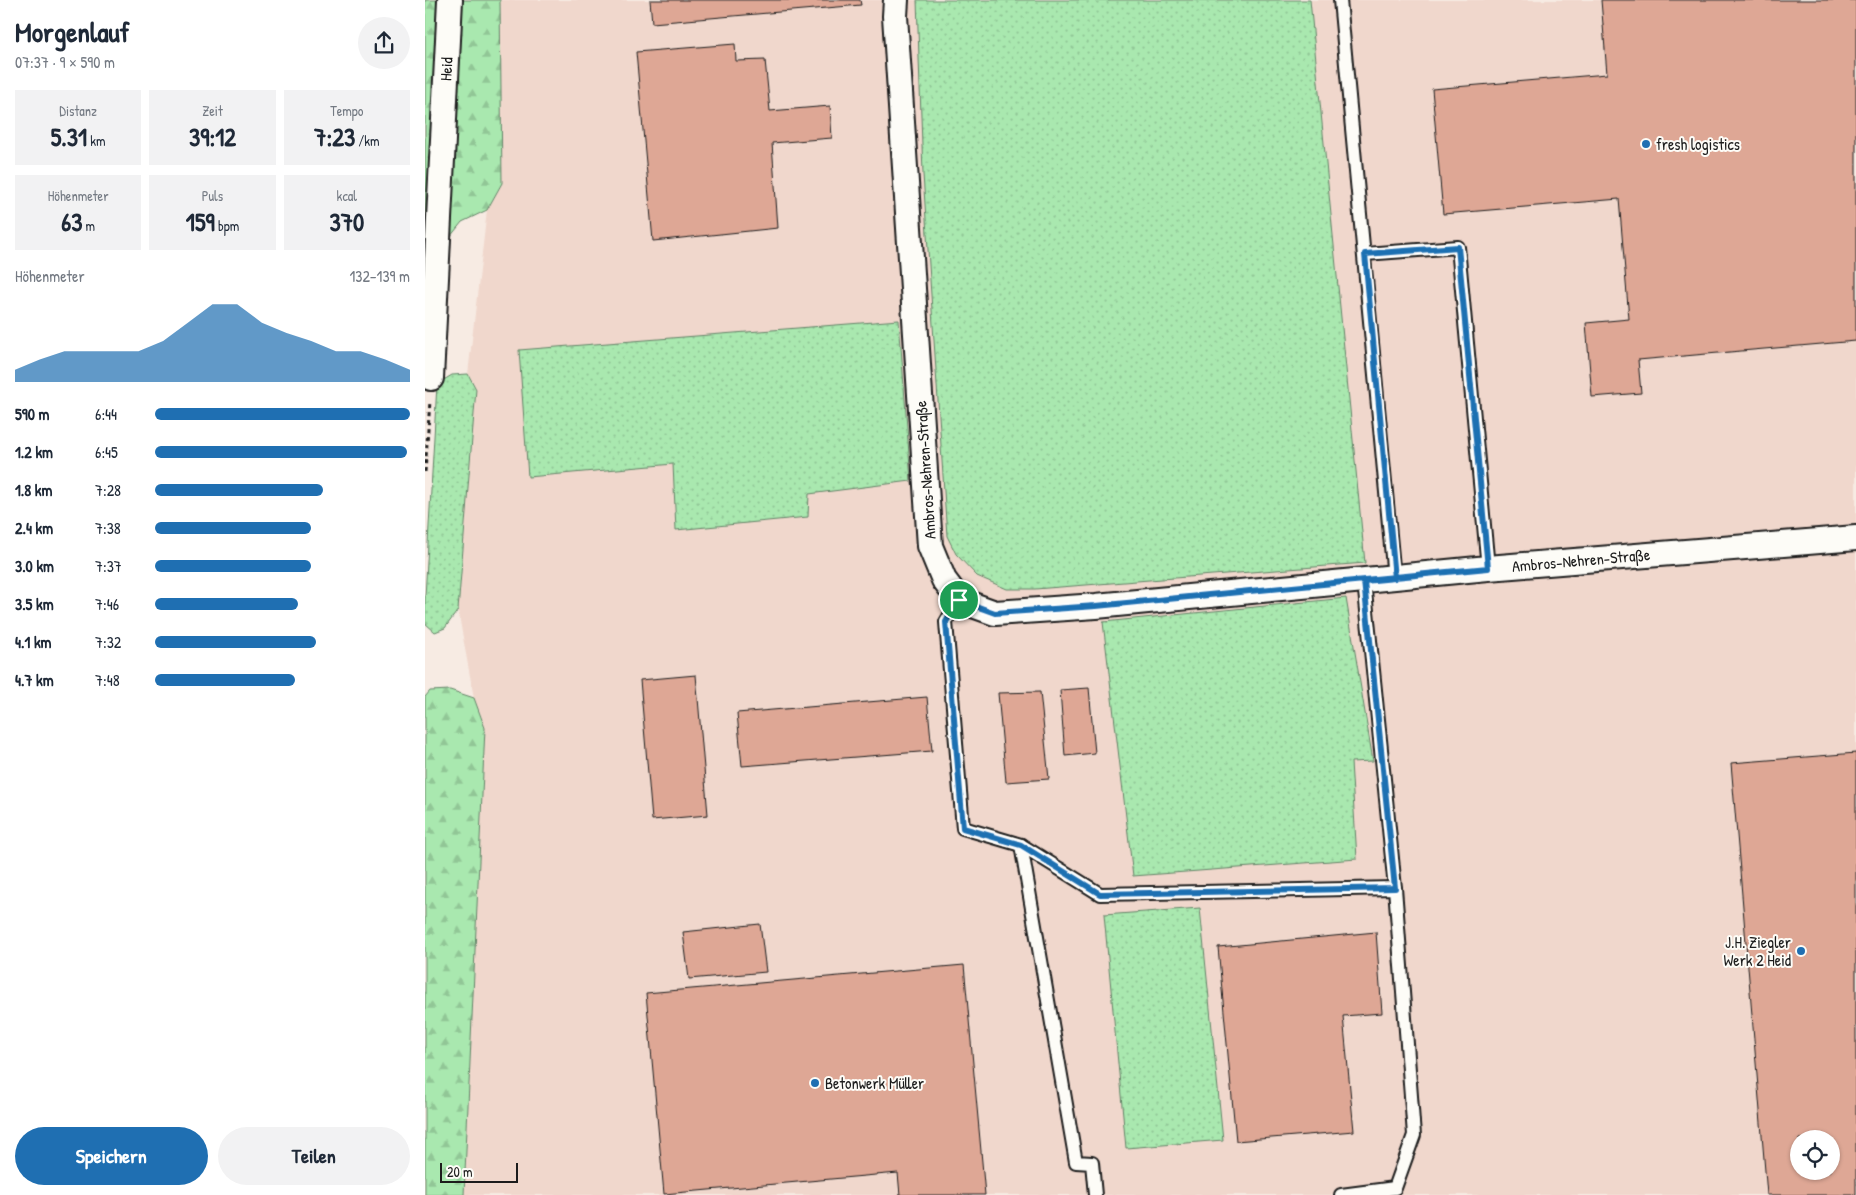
<!DOCTYPE html>
<html lang="de">
<meta charset="utf-8">
<style>
:root{--surface:#fff;--page:#f2f2f3;--text:#1f2937;--muted:#747a83;--accent:#1f6fb2}
body{margin:0;font-family:"Patrick Hand",sans-serif;background:var(--page);color:var(--text);height:100vh;display:flex;flex-direction:column;font-size:19px;white-space:nowrap}
*{box-sizing:border-box;margin:0}
p{font-size:16px;color:var(--muted)}
.icon{flex:none;width:28px;height:28px;fill:none;stroke:currentColor;stroke-width:2;stroke-linecap:round;stroke-linejoin:round}
.map{position:relative;flex:1;overflow:hidden}
.panel{display:flex;flex-direction:column;background:var(--surface);width:425px}
.panel>*{flex:none}
.buttons{position:absolute;left:1365px;top:1130px;display:grid;gap:10px}
.buttons a{display:grid;place-items:center;width:50px;height:50px;border-radius:50%;background:var(--surface);box-shadow:0 1px 4px #0004;font-size:25px}
.scale{position:absolute;left:15px;bottom:12px;width:78px;box-sizing:border-box;padding-left:5px;border:2px solid #1c1c1c;border-top:0;font-size:14px;line-height:18px;white-space:nowrap;color:#1c1c1c;-webkit-text-stroke:4px #fdfcf7;paint-order:stroke}
.pin{position:absolute;display:grid;place-items:center;width:42px;height:42px;color:#fff;margin:-21px;border:2px solid #fff;border-radius:50%;box-shadow:0 1px 5px #0007}
.round{display:grid;place-items:center;flex:none;width:52px;height:52px;border-radius:26px;background:var(--page)}
.summary{display:flex;align-items:center;justify-content:space-between;height:85px;padding:0 15px}
h1{font-size:28px;font-weight:700;line-height:38px}
.figures{display:grid;grid-template-columns:repeat(3,1fr);gap:8px;height:85px;padding:5px 15px}
.figures div{display:grid;align-content:center;border-radius:0px;background:var(--page);text-align:center}
.figures b{font-size:25px;font-weight:700}
.figures small{font-size:14px;font-weight:400}
.figures p{font-size:14px}
.chart{height:140px;padding:10px 15px}
.chart p{display:flex;justify-content:space-between}
.chart svg{width:100%;height:90px;margin-top:5px;fill:var(--accent);opacity:.7}
.primary-button{display:flex;gap:10px;margin-top:auto;padding:10px 15px}
.primary-button a{flex:1;height:58px;border-radius:30px;background:var(--accent);color:#fff;font-size:20px;font-weight:700;line-height:58px;text-align:center}
.primary-button a+a{background:var(--page);color:var(--text)}
ul{padding:0 15px;list-style:none;font-size:16px}
li{display:grid;grid-template-columns:80px 60px 1fr;align-items:center;height:38px}
li i{height:12px;border-radius:6px;background:var(--accent)}
main{display:flex;flex:1;min-height:0}
.map>svg:first-child{display:block}
.built{fill:#f0d7cc;fill-rule:evenodd}
.grass{fill:url(#grass-dots);stroke:#628266}
.forest{fill:url(#forest-firs);stroke:#628266}
.building{fill:#dea795;stroke:#1c1c1c;fill-rule:evenodd}
.lines{fill:none;stroke-linecap:round;stroke-linejoin:round}
.service-casing{stroke:#1c1c1c;stroke-width:16}
.minor-casing{stroke:#1c1c1c;stroke-width:28}
.path{stroke:#1c1c1c;stroke-width:3;stroke-dasharray:4 4;stroke-linecap:butt}
.service{stroke:#fdfcf7;stroke-width:12}
.minor{stroke:#fdfcf7;stroke-width:24}
.route-casing{stroke:#fff;stroke-width:10}
.route{stroke:#1f6fb2;stroke-width:6}
.poi-dot{fill:#1f6fb2;stroke:#fdfcf7;stroke-width:2}
.labels{text-anchor:middle;stroke-width:4;stroke-linejoin:round;paint-order:stroke}
.street-label{font-size:16px;fill:#1c1c1c;stroke:#fdfcf7}
.poi-label{font-size:16px;fill:#1c1c1c;stroke:#fdfcf7;text-anchor:start}
</style>
<main>
<section class="panel">
<div class="summary"><div><h1>Morgenlauf</h1><p>07:37 · 9 × 590 m</p></div><a class="round"><svg class="icon" aria-label="share" viewBox="0 0 24 24"><path d="M12 15V3M7 8l5-5 5 5M5 13v7h14v-7"/></svg></a></div>
<div class="figures">
<div><p>Distanz</p><b>5.31<small> km</small></b></div>
<div><p>Zeit</p><b>39:12</b></div>
<div><p>Tempo</p><b>7:23<small> /km</small></b></div>
</div>
<div class="figures">
<div><p>Höhenmeter</p><b>63<small> m</small></b></div>
<div><p>Puls</p><b>159<small> bpm</small></b></div>
<div><p>kcal</p><b>370</b></div>
</div>
<div class="chart"><p><span>Höhenmeter</span>132–139 m</p>
<svg viewBox="0 0 160 44" preserveAspectRatio="none"><path d="M0 44V38L10 33L20 29L30 29L40 29L50 29L60 24L70 15L80 6L90 6L100 15L110 20L120 24L130 29L140 29L150 33L160 38V44z"/></svg>
</div>
<ul>
<li><b>590 m</b>6:44<i style="width:100%"></i></li>
<li><b>1.2 km</b>6:45<i style="width:99%"></i></li>
<li><b>1.8 km</b>7:28<i style="width:66%"></i></li>
<li><b>2.4 km</b>7:38<i style="width:61%"></i></li>
<li><b>3.0 km</b>7:37<i style="width:61%"></i></li>
<li><b>3.5 km</b>7:46<i style="width:56%"></i></li>
<li><b>4.1 km</b>7:32<i style="width:63%"></i></li>
<li><b>4.7 km</b>7:48<i style="width:55%"></i></li>
</ul>
<div class="primary-button"><a>Speichern</a><a>Teilen</a></div>
</section>
<div class="map">
<svg width="1431" height="1195" viewBox="0 0 1431 1195">
<defs>
<pattern id="grass-dots" width="8" height="8" patternUnits="userSpaceOnUse" patternTransform="scale(1.25)"><rect width="8" height="8" fill="#a9e8af"/><path d="M2 2h.1M6 6h.1" fill="none" stroke="#91c696" stroke-width="1.8" stroke-linecap="round"/></pattern>
<pattern id="forest-firs" width="22" height="20" patternUnits="userSpaceOnUse" patternTransform="scale(1.25)"><rect width="22" height="20" fill="#a9e8af"/><path d="M5 1l3.5 6h-7zM16 11l3.5 6h-7z" fill="#91c696"/></pattern>
</defs>
<rect width="100%" height="100%" fill="#f7ebe3"/>
<filter id="ink" filterUnits="userSpaceOnUse"><feTurbulence type="fractalNoise" baseFrequency=".02" numOctaves="2"/><feDisplacementMap in="SourceGraphic" scale="10" xChannelSelector="R" yChannelSelector="G"/><feConvolveMatrix kernelMatrix="1 2 1 2 8 2 1 2 1" color-interpolation-filters="sRGB"/></filter>
<g filter="url(#ink)">
<path class="built" d="M75,0h1356v1195h-1392l21,-467 -11,-30 -16,-88 18,-221 -8,-15 19,-164 15,-27zM1374,1139h32v32h-32z"/>
<g class="grass">
<path d="M492,0h393l55,563 -330,26h-28l-30,-13 -21,-22 -9,-18 -24,-362z"/>
<path d="M474,320l12,161 -102,13 -1,23 -132,13 -3,-66 -145,13 -9,-127z"/>
<path d="M43,374l8,15 -18,221 -13,18 -10,4 -10,-9v-26l12,-213 15,-9z"/>
<path d="M921,598l27,163 -22,1 6,97 -224,17 -30,-254z"/>
<path d="M775,908l23,232 -97,8 -22,-233z"/>
</g>
<g class="forest">
<path d="M0,0h75l2,183 -15,27 -25,12 -16,20 -19,9h-2z"/>
<path d="M25,690l24,8 11,30 -21,467h-39v-498l5,-6z"/>
</g>
<g class="building">
<path d="M225,0h210l1,5 -209,18z"/>
<path d="M1176,0h255v341l-218,19 3,33 -49,4 -6,-74 43,-4 -10,-120 -176,15 -11,-125 175,-15z"/>
<path d="M310,44l1,17 29,-1 5,51 60,-5 2,32 -60,5 6,85 -125,13 -17,-189z"/>
<path d="M271,675l12,140 -56,5 -12,-140z"/>
<path d="M664,688l6,65 -30,3 -5,-66z"/>
<path d="M615,692l9,87 -43,3 -8,-89z"/>
<path d="M502,697l5,54 -190,15 -5,-53z"/>
<path d="M1431,753v442h-89l-36,-432zM1374,1139h32v32h-32z"/>
<path d="M335,924l6,48 -77,7 -6,-47z"/>
<path d="M951,932l6,81 -39,3 11,115 -118,10 -18,-194z"/>
<path d="M539,965l21,230h-85l-2,-22 -234,21 -18,-201z"/>
</g>
<g class="lines">
<defs>
<g id="service">
<path d="M915,0l54,578"/>
<path d="M940,254l93,-7 30,321"/>
<path d="M939,581l31,307"/>
<path d="M534,600l-13,22 17,206 58,17 79,49 295,-6 19,247 -19,53 -54,7"/>
<path d="M596,845l55,317 16,1 3,32"/>
</g>
<g id="minor">
<path d="M471,0l-1,16 35,530 14,34 15,20 36,13 101,-7 392,-38 368,-30"/>
<path d="M6,378l19,-378"/>
</g>
</defs>
<use href="#service" class="service-casing"/>
<use href="#minor" class="minor-casing"/>
<path class="path" d="M0,472l5,-71"/>
<use href="#service" class="service"/>
<use href="#minor" class="minor"/>
</g>
</g>
<g class="lines" filter="url(#ink)">
<defs>
<path id="route" d="M534,600l-13,22 17,206 58,17 79,49 295,-6 -31,-307 31,-3 -30,-324 93,-7 30,321 -392,38 -101,7 -36,-13"/>
</defs>
<use href="#route" class="route-casing"/>
<use href="#route" class="route"/>
</g>
<g class="poi-dot">
<circle cx="1221" cy="144" r="5"/>
<circle cx="1376" cy="951" r="5"/>
<circle cx="390" cy="1083" r="5"/>
</g>
<g class="labels">
<g class="street-label">
<text transform="translate(21 69) rotate(-87)" y="6">Heid</text>
<text transform="translate(500 470) rotate(-94)" y="6">Ambros-Nehren-Straße</text>
<text transform="translate(1156 560) rotate(-5)" y="6">Ambros-Nehren-Straße</text>
</g>
<g class="poi-label">
<text x="1231" y="150">fresh logistics</text>
<text x="1366" y="948" text-anchor="end">J.H. Ziegler<tspan x="1366" dy="18">Werk 2 Heid</tspan></text>
<text x="400" y="1089">Betonwerk Müller</text>
</g>
</g>
</svg>
<div class="buttons">
<a><svg class="icon" aria-label="locate" viewBox="0 0 24 24"><circle cx="12" cy="12" r="6"/><path d="M12 2v4M12 18v4M2 12h4M18 12h4"/></svg></a>
</div>
<div class="scale">20 m</div>
<div class="pin" style="left:534px;top:600px;background:#1e9e55"><svg class="icon" aria-label="arrive" viewBox="0 0 24 24"><path d="M6 21V4h12l-3 4 3 4H6"/></svg></div>
</div>
</main>
